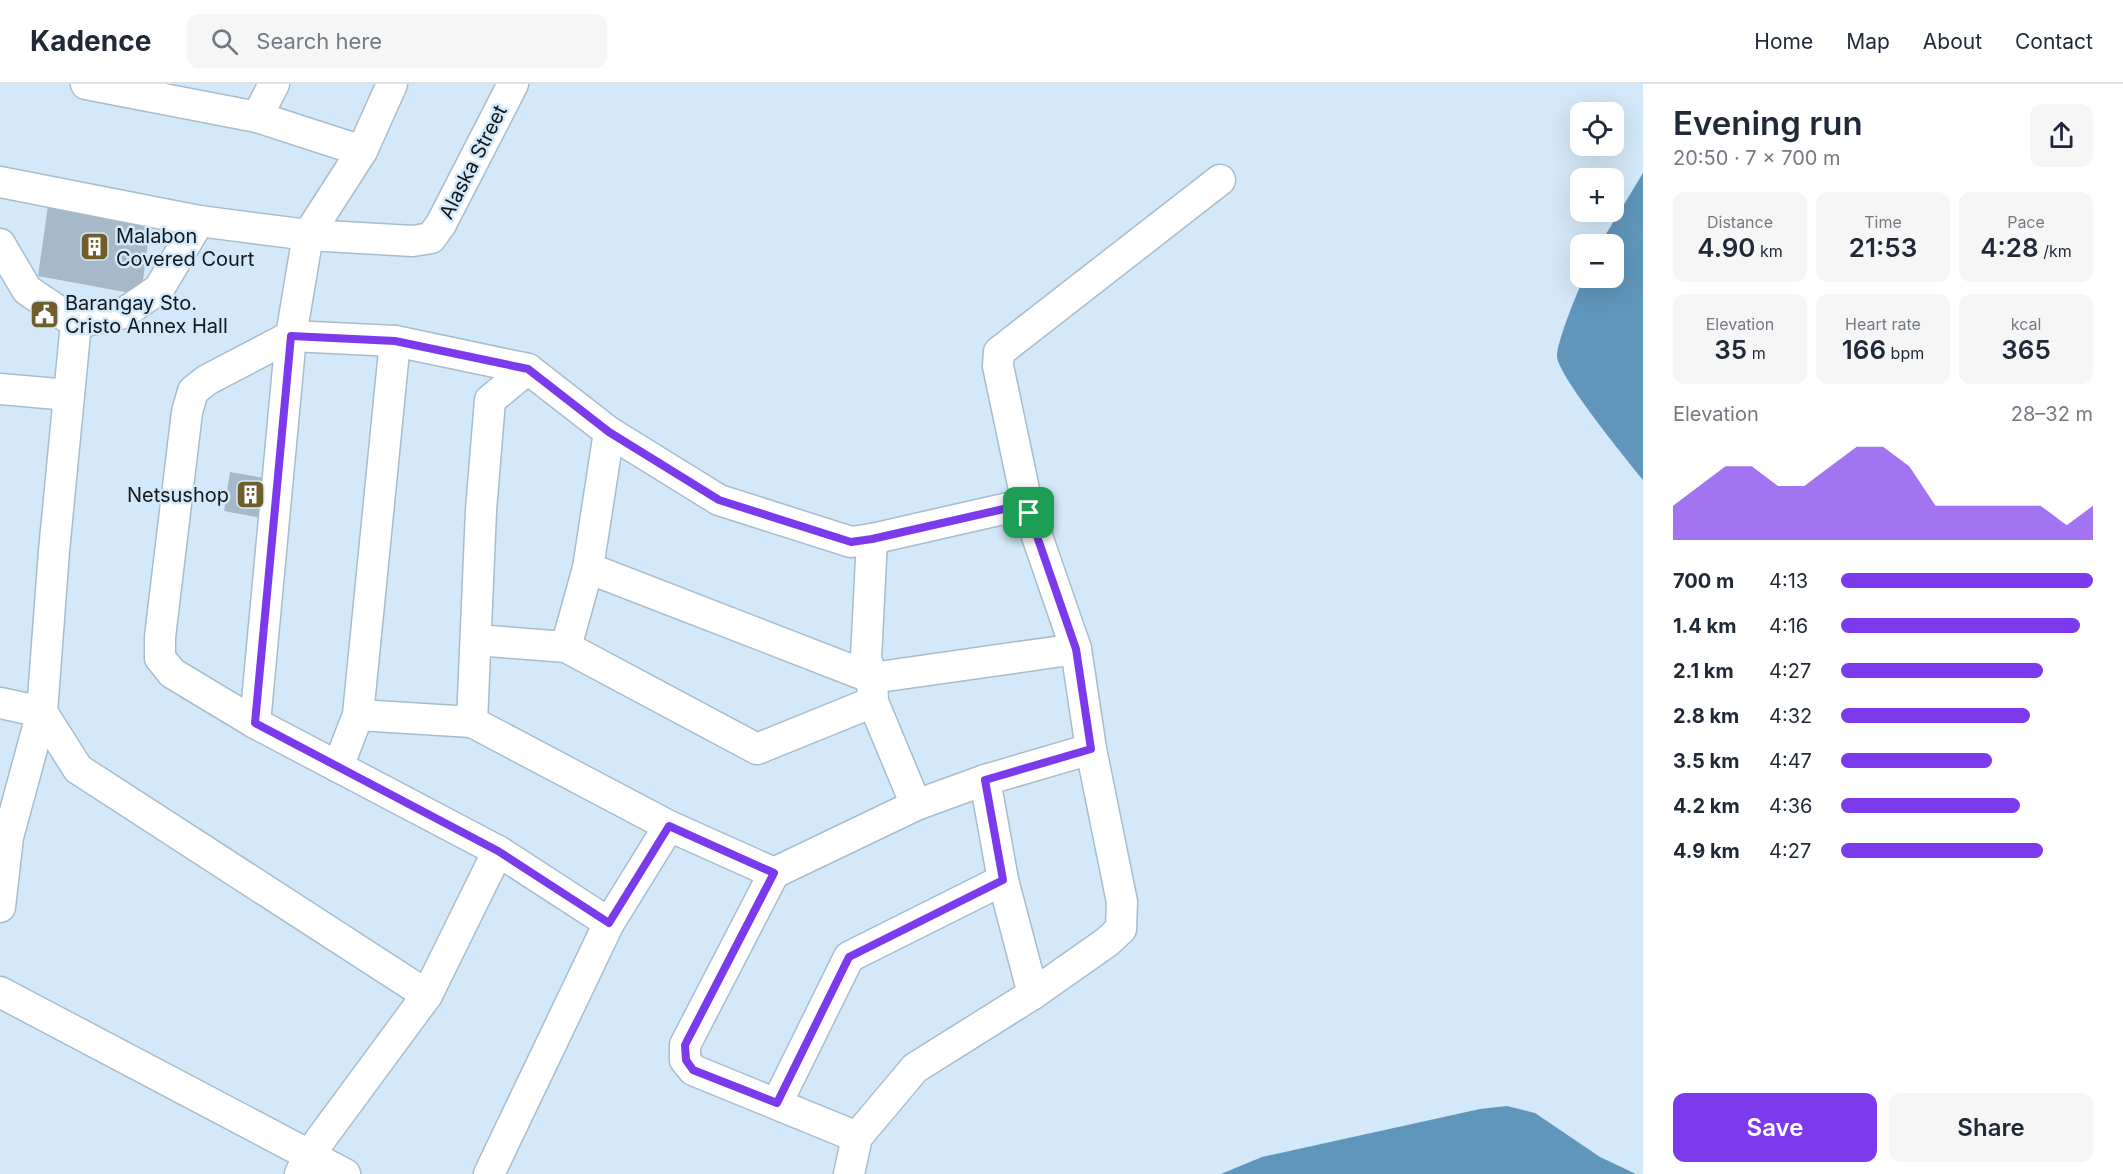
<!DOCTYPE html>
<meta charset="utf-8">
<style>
:root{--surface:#fff;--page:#f6f6f7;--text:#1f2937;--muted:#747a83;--line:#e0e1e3;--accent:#7c3aed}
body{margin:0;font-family:Inter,sans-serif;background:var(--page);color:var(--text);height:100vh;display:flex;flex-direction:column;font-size:22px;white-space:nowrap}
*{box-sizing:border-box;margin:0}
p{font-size:20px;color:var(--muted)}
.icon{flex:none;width:33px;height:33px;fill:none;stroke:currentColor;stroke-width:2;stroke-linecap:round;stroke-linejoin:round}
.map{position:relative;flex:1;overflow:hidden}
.side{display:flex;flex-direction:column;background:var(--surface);width:480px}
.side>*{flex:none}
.fabs{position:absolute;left:1570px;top:18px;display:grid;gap:12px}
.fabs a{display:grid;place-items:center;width:54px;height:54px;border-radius:12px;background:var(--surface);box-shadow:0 6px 24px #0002;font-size:30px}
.pin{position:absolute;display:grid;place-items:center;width:51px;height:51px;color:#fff;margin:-26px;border-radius:12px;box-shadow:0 3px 9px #0006}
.round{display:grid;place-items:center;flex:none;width:63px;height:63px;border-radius:12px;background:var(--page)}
.overview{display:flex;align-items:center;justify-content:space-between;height:102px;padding:0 30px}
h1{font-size:33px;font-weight:600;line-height:45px}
.metrics{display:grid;grid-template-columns:repeat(3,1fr);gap:9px;height:102px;padding:6px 30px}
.metrics div{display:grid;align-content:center;border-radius:12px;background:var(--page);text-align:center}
.metrics b{font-size:26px;font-weight:600}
.metrics small{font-size:16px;font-weight:400}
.metrics p{font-size:16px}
.chart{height:168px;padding:12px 30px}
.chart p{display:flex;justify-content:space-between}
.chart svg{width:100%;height:108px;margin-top:6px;fill:var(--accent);opacity:.7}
.action{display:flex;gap:12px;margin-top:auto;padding:12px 30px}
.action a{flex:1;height:69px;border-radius:12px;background:var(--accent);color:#fff;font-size:24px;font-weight:600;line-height:69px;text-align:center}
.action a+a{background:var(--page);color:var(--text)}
ul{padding:0 30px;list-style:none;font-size:20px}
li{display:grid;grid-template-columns:96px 72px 1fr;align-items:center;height:45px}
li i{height:15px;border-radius:8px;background:var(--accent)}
header{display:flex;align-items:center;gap:36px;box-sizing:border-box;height:84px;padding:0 30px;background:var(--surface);border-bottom:2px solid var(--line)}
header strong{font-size:28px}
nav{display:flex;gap:33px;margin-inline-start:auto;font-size:21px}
.search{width:420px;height:54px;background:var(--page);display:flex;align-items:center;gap:15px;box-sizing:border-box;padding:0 21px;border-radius:12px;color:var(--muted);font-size:22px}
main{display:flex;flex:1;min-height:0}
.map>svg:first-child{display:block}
.water{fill:#6096bc}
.building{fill:#a5b9c9}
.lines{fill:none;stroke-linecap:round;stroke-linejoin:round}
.street-casing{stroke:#a8bdcc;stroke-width:33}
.street{stroke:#fff;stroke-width:30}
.route-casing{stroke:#fff;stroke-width:12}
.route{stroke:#7c3aed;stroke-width:8}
.labels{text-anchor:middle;stroke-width:5;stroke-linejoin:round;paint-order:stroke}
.street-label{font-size:20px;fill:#11191e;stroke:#d3e8f8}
.poi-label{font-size:20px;fill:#11191e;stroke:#d3e8f8;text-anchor:start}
</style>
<header>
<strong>Kadence</strong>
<div class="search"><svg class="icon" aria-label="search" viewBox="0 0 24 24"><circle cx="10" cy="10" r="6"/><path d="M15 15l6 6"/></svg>Search here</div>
<nav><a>Home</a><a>Map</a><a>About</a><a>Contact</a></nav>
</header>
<main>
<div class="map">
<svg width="1643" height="1090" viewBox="0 0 1643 1090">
<rect width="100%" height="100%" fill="#d3e8f8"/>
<g class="water">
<path d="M1643,89v307c-15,-19 -86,-105 -86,-124 0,-14 20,-64 27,-78h30v-34h-14z"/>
<path d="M1507,1022l28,7 65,44 36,17h-415l41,-17 218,-48z"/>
</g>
<g class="building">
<path d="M49,115l102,19 -10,77 -103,-19z"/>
<path d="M230,388l46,8 -4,40 -48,-9z"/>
</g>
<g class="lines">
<defs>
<g id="street">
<path d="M86,0l171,33 105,34"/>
<path d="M257,33l17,-33"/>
<path d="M0,98l199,39 109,14 105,6 18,-3 10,-14 72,-140"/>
<path d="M0,160l27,46 49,33 48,-10 35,-24 40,-68"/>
<path d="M528,285l-38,31 -9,110 -9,212 197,104 105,47 142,-68 69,-25 106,-31"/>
<path d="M0,305l69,6"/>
<path d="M1029,429l-31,-147 1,-14 221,-172"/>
<path d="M872,455l-6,119 6,20 1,24 43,103"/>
<path d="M588,484l284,110 204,-29"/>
<path d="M476,556l90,7 191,102 116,-47"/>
<path d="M566,563l22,-79 21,-136"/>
<path d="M0,619l42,9 36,57 349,226"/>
<path d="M358,631l114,7"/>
<path d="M255,639l36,-387 17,-101 54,-84 30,-67"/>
<path d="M338,683l20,-52 37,-374"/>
<path d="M985,696l18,100 30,114"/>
<path d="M774,789l-89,172v15l8,10 164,67"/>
<path d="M0,823l8,-70 34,-125 12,-161 22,-228"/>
<path d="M609,839l-111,-72 -243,-128 -83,-50 -12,-15v-21l27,-225 6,-21 14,-11 84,-44 104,5 133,28 81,63 110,68 132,42 21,-3 136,-31 21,5 47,136 15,100 31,153 -1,27 -14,13 -74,52 -118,74 -58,69 -8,37"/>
<path d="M0,908l345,182"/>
<path d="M777,1019l72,-146 154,-77"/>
<path d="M300,1090l9,-19 118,-160 71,-144"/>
<path d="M489,1090l120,-251 60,-97"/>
</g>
</defs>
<use href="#street" class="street-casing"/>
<use href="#street" class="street"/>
</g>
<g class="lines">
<defs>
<path id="route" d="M291,252l104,5 133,28 81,63 110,68 132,42 21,-3 136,-31 21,5 47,136 15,100 -106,31 18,100 -154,77 -72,146 -84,-33 -7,-10 -1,-15 89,-172 -105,-47 -60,97 -111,-72 -243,-128z"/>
</defs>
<use href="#route" class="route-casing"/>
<use href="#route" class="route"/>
</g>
<defs>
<symbol id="building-square" viewBox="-11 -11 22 22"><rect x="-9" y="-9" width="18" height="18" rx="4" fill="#6f5e2b" stroke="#d3e8f8"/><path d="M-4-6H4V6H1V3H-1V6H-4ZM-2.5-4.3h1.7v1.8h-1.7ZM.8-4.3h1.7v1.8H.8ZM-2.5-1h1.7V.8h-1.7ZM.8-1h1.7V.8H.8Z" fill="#fff"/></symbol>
<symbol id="civic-square" viewBox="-11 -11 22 22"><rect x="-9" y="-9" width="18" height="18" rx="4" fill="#6f5e2b" stroke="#d3e8f8"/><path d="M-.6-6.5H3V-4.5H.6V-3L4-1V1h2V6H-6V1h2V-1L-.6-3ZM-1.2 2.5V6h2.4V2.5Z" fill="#fff"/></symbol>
</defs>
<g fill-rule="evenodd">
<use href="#building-square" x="78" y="146" width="33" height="33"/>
<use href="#civic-square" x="28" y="214" width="33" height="33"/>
<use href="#building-square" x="234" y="394" width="33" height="33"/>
</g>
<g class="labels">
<g class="street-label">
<text transform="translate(473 78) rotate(-63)" y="7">Alaska Street</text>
</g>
<g class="poi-label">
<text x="116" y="159">Malabon<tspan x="116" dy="23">Covered Court</tspan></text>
<text x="65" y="226">Barangay Sto.<tspan x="65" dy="23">Cristo Annex Hall</tspan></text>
<text x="229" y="418" text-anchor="end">Netsushop</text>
</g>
</g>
</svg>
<div class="fabs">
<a><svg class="icon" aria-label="locate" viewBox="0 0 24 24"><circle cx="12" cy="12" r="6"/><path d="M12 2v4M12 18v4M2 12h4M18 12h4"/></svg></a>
<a>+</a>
<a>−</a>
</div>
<div class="pin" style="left:1029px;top:429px;background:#1e9e55"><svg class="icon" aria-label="arrive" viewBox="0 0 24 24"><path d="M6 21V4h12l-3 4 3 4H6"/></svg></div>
</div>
<section class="side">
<div class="overview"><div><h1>Evening run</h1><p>20:50 · 7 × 700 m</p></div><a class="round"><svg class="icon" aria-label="share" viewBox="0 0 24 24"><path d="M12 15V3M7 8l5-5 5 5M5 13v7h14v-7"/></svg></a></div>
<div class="metrics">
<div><p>Distance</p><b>4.90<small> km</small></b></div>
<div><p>Time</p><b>21:53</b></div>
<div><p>Pace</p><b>4:28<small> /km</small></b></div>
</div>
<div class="metrics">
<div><p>Elevation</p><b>35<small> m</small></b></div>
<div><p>Heart rate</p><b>166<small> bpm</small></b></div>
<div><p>kcal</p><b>365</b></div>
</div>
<div class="chart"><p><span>Elevation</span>28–32 m</p>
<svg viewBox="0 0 160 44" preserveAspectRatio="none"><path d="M0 44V30L10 22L20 14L30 14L40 22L50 22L60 14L70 6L80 6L90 14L100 30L110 30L120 30L130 30L140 30L150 38L160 30V44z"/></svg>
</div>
<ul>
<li><b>700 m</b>4:13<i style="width:100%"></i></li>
<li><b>1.4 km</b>4:16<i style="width:95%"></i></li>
<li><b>2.1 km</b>4:27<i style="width:80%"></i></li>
<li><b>2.8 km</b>4:32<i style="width:75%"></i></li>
<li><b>3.5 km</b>4:47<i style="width:60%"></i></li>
<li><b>4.2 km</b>4:36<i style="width:71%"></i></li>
<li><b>4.9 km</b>4:27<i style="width:80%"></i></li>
</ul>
<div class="action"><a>Save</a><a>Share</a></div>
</section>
</main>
